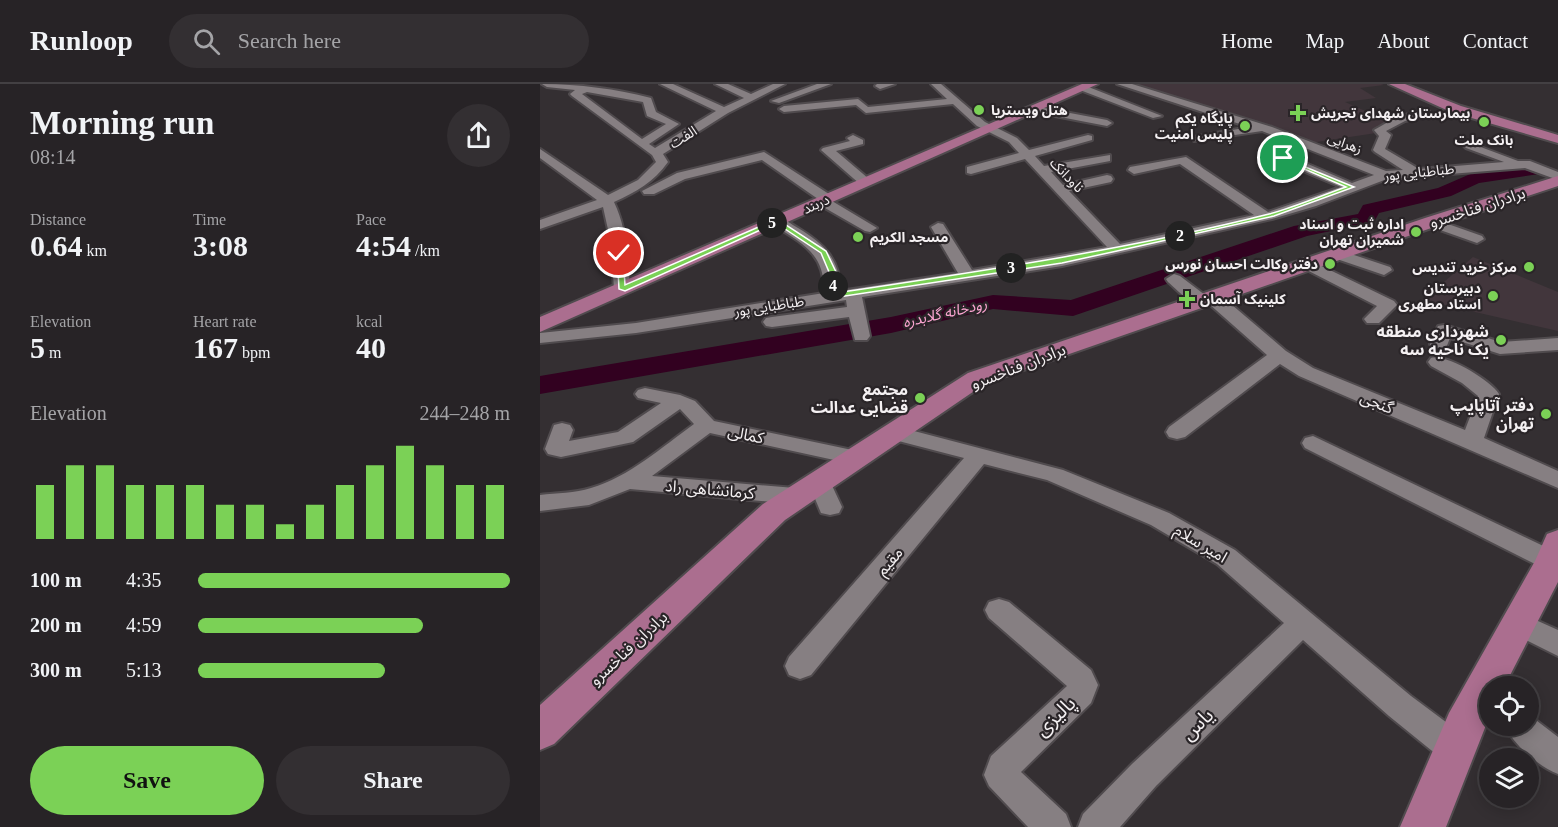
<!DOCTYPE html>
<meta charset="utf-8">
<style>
:root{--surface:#272326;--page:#332f32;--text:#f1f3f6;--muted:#a4a4a7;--line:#434043;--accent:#7bd156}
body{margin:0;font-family:"Times New Roman","Noto Sans Arabic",serif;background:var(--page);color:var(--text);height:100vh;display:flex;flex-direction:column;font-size:22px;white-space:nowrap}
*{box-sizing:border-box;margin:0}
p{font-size:20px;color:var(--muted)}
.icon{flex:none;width:33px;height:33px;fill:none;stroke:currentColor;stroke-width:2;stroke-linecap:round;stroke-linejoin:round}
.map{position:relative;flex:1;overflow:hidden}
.panel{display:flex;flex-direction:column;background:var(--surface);width:540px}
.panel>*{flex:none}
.fabs{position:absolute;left:939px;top:592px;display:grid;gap:12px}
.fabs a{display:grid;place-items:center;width:60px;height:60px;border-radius:50%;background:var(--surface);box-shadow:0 3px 15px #0003,0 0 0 2px var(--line);font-size:30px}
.pin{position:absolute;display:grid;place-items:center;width:51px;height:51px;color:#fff;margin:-26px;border:3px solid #fff;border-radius:50%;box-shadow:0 2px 6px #0007}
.km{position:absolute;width:30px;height:30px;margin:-15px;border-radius:50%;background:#222;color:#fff;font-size:16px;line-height:30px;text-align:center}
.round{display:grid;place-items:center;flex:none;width:63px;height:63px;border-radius:32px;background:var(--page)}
.headline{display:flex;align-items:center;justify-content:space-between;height:102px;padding:0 30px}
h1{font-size:33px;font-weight:700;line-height:45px}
.stats{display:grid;grid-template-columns:repeat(3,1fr);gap:9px;height:102px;padding:6px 30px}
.stats div{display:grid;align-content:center}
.stats b{font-size:30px;font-weight:700}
.stats small{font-size:16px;font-weight:400}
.stats p{font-size:16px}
.chart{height:168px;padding:12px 30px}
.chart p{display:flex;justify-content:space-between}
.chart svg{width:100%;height:108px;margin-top:6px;stroke:var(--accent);stroke-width:6}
.cta{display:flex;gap:12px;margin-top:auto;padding:12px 30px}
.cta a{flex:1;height:69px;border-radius:36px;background:var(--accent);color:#111;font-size:24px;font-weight:700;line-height:69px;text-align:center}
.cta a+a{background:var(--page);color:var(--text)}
ul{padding:0 30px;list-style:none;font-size:20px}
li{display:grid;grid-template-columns:96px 72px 1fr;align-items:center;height:45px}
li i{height:15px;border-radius:8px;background:var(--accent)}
header{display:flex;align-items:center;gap:36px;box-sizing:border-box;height:84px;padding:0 30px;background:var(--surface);border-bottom:2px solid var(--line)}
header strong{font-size:28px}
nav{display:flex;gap:33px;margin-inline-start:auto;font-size:21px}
.search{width:420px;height:54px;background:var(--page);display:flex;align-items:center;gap:15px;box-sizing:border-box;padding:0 21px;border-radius:33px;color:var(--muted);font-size:22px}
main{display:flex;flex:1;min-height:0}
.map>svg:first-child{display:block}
.built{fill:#42363c}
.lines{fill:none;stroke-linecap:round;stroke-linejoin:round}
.river{fill:#320120;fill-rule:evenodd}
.minor-casing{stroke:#504b4e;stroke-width:4}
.major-casing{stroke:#504b4e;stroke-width:4}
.minor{fill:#867f82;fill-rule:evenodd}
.major{fill:#ab6e8f;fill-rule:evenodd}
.route{fill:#7bd156;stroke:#fff;stroke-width:1.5}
.poi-dot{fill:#7bd156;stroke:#2a2528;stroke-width:2}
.labels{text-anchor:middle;stroke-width:4.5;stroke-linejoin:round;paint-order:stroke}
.far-poi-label{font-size:14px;font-weight:bold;fill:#f4f0f2;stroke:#2a2528;text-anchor:end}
.far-street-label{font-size:14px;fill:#f4f0f2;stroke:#2a2528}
.far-water-label{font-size:15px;font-style:italic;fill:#fca5d2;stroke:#2a2528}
.street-label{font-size:16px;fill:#f4f0f2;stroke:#2a2528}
.poi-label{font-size:16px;font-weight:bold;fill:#f4f0f2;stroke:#2a2528;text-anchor:end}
.near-street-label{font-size:20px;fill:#f4f0f2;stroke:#2a2528}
</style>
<header>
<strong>Runloop</strong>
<div class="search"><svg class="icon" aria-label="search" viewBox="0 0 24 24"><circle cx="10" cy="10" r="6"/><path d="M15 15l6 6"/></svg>Search here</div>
<nav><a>Home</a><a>Map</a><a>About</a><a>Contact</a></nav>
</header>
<main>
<section class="panel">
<div class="headline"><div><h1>Morning run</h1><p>08:14</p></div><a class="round"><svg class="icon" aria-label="share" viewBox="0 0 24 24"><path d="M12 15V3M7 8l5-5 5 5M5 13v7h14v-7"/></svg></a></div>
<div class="stats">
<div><p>Distance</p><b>0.64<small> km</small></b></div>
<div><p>Time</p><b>3:08</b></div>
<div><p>Pace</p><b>4:54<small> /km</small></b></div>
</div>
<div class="stats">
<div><p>Elevation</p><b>5<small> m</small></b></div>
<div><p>Heart rate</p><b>167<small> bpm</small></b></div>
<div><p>kcal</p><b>40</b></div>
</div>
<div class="chart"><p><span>Elevation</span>244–248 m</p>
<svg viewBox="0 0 160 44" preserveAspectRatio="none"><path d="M5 44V22M15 44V14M25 44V14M35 44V22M45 44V22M55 44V22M65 44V30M75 44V30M85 44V38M95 44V30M105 44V22M115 44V14M125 44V6M135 44V14M145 44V22M155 44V22"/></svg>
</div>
<ul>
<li><b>100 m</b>4:35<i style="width:100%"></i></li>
<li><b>200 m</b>4:59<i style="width:72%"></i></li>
<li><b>300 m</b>5:13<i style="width:60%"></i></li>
</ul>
<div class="cta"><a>Save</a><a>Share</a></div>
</section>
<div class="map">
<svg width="1018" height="743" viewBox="0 0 1018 743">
<rect width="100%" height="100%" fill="#342f32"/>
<g class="built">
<path d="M588,0h253l3,1 -24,3 16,10 -31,4 43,19 -11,5 -1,7 -66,10 -75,-29z"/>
<path d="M933,173l85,35v39l-135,-31z"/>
</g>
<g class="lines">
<path class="river" d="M993,81l6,1 3,4 -3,4 -60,9 -28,13 -72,17 -5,9 -67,14 -234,80 -80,-7 -102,24 -351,61v-18l351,-59 102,-22 78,5 223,-74 64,-12 5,-9 75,-17 37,-16z"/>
<defs>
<g id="minor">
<path d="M2,0c37,0 74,5 109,14l5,14 23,12 -30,20 6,4 61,-37 -56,-27h13l51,23 20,-9 -29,-14h13l23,10 22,-10h12l-57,29 -65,41 5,8c-14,20 -32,30 -54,40 13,27 14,58 16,87l-8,5 -8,-5 -3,-46 -8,-36 -63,22v-9l57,-20 -57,-42v-9l68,46 30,-15 18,-18 -4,-7 -80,-59 -2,-2 5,-4 -28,-3zM47,8l56,10 4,14 19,8 -24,15 -60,-45z"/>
<path d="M277,0h14l-52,19 -8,-2z"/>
<path d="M337,0h18l-15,5 -5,-3z"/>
<path d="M391,0h10l44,38 32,16 12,12 59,-15 4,1v4l-57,16 9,10 66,-11v6l-59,11 12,13 44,-10 4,1 2,3 -2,3 -42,9 51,53 134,-29 -74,-51 -46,10 -6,-4 2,-3 56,-10 82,55 73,-25 -62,-26v-6h8l65,28 22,-8 -112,-44 -68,10v-4l55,-10 -132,-43h15l140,43 114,44 17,-1 -28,-18 -2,-2 6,-14 -5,-6 23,-13 28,-7 4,1v4l-24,6 -19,10 5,4 -6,14 34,20 85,-7 -38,-14 -2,-2 6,-3 48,18h12l28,11v8l-33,-12 -138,11 -71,27 -44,13 -210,47 -200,31 8,39 -3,4h-12l-6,-23 -77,10 -6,-1 -3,-4 3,-4 6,-1 75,-10 -1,-7 -210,33 -96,10v-10l96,-10 188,-30c1,-40 -21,-49 -52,-69l-2,-3 2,-3 5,-1c8,2 14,7 21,11 25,15 43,32 42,63l118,-18 -27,-46 7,-4 5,1 29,46 135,-23 -82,-88 -54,15 -4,-1v-6l52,-14 -10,-11 -32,-16 -24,-22 -87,9 -10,-8 -72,7 -5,-3 5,-3 74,-7 10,8 79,-8z"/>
<path d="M540,2h6l76,30 -9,2 -73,-28z"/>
<path d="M493,22l74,14 5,3 -5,3 -78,-15v-4z"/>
<path d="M313,51l10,5v4l-27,7 33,28 2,3 -2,3h-8l-40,-35 2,-2 27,-7 -3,-3z"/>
<path d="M224,68l68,44v5l45,27 -7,4 -5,-1 -47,-27v-5l-56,-39 -77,19 -31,15h-10l-2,-3 35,-18z"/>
<path d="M891,134l51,18 2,3 -7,4 -51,-18 -2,-3 2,-3z"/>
<path d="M796,165l54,18 2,3 -8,5 -53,-18 -3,-3 3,-3z"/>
<path d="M767,175l87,42 3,4 -18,18h-12l-3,-4 13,-13 -76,-39 -2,-3z"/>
<path d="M634,190l6,2 25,19 7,-3 6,1 68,58 27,17 152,62 13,-34 -16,-13 -31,-17 -3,-4 3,-4c16,-4 59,22 68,36l-15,44 74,33v17l-259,-112 -19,-12 -95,73 -8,2 -8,-2 -3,-5 3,-5 98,-72 -59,-52c-13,8 -29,-12 -40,-21l-2,-3z"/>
<path d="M904,241l57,17 57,-4v12l-58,4 -50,-16 -4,10h-14l-2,-4 8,-18z"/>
<path d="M105,304l35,7 15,6 19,20 143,30 8,2 3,5 -3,5 -8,2 -147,-32 -58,43 143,12 8,2 4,6 -4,6 -8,2 -165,-15 -41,16 -49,6v-16c17,-2 35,-2 51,-7 38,-11 71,-41 103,-64l-14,-15 -47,33 -72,15 -13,-3 -3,-5 9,-24 8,-2 8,2 3,5 -4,11 49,-9 43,-29 -23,-5 -3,-4 3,-4z"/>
<path d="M355,342l168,44 106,43 66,37 176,146 55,41 4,11 -4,11 -12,4 -12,-4 -53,-43 -86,-76 -147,146 -36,41h-42l5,-13 49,-50 152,-141 -67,-59 -66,-39 -104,-45 -63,-16 -173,211 -11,4 -11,-4 -4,-9 4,-9 175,-199 -77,-20 -3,-5 3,-5z"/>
<path d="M773,352l245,117v16l-6,2 -9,-3 -238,-120 -3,-5 3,-5z"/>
<path d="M280,390l8,3 14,30 -3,6 -9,2 -9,-2 -13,-31 4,-5z"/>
<path d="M459,515l10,3 82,68 7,15 -7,18 -70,69 45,42 5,13h-43l-39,-41 -5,-11 7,-19 76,-70 -78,-68 -4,-8 4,-8z"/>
<path d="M978,528l40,18v26l-50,-25 -4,-8 4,-8z"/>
<path d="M988,630l30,23v37c-20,-8 -44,-29 -53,-48h23z"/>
</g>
<g id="major">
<path d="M542,0h16l-558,248v-15z"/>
<path d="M849,0h16l56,22 97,29v8l-107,-31z"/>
<path d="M1018,92v10l-121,40 -451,157 -201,137 -231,224 -14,6v-45l223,-201 205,-131 457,-155z"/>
<path d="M1018,446v52l-54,105h-14v28l-44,112h-46l49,-114 86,-152 12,-27z"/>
</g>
</defs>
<use href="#minor" class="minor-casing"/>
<use href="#major" class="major-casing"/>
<use href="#minor" class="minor"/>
<use href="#major" class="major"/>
</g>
<path class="route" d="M741,73l73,30 -80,29 -157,35 -55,12 -230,35 -3,-2v-24l-8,-19 -45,-30 -151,68 -6,-2 -2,-37 6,1 2,32 152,-66 49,32 10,21v21c145,-22 290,-43 433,-79 26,-7 51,-18 77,-27l-65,-28z"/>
<g class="poi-dot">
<circle cx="439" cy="26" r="6"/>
<path d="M755 20h6v6h6v6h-6v6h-6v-6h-6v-6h6z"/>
<circle cx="944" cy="38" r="6"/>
<circle cx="705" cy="42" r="6"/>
<circle cx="876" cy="148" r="6"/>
<circle cx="318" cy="153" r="6"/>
<circle cx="790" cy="180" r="6"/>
<circle cx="989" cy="183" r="6"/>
<circle cx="953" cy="212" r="6"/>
<path d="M644 206h6v6h6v6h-6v6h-6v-6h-6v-6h6z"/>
<circle cx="961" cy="256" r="6"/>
<circle cx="380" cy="314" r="6"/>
<circle cx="1006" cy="330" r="6"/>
</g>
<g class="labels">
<g class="far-poi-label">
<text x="451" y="31" text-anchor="start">هتل ویستریا</text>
<text x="771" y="34" text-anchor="start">بیمارستان شهدای تجریش</text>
<text x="693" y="39">پایگاه یکم<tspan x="693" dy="16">پلیس امنیت</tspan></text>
<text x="944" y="61" text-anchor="middle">بانک ملت</text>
<text x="864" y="145">اداره ثبت و اسناد<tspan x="864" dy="16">شمیران تهران</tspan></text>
<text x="330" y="158" text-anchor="start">مسجد الکریم</text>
<text x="778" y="185">دفتر وکالت احسان نورس</text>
<text x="977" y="188">مرکز خرید تندیس</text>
<text x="941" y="209">دبیرستان<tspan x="941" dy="16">استاد مطهری</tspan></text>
<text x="660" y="220" text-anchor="start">کلینیک آسمان</text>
</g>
<g class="far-street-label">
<text transform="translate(143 53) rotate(-32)" y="5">الفت</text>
<text transform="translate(805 59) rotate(21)" y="5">زهرایی</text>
<text transform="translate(879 88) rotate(-6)" y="5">طباطبایی پور</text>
<text transform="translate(527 91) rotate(46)" y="5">ناودانک</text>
<text transform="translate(276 120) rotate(-24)" y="5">دربند</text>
<text transform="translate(229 222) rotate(-9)" y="5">طباطبایی پور</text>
</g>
<g class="far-water-label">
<text transform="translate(405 229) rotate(-13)" y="5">رودخانه گلابدره</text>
</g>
<g class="street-label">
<text transform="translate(937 123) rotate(-18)" y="6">برادران فناخسرو</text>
<text transform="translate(478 282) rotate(-21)" y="6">برادران فناخسرو</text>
<text transform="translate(837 318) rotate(22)" y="6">گنجی</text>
<text transform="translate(206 350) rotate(12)" y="6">کمالی</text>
<text transform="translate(170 405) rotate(5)" y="6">کرمانشاهی راد</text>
<text transform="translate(661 459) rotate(31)" y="6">امیر سلام</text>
<text transform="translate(349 477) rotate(-50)" y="6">مقیم</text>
<text transform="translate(88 564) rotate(-43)" y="6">برادران فناخسرو</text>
</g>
<g class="poi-label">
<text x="949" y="253">شهرداری منطقه<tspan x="949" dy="18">یک ناحیه سه</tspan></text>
<text x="368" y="311">مجتمع<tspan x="368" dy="18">قضایی عدالت</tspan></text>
<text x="994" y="327">دفتر آتاپایپ<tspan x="994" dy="18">تهران</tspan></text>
</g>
<g class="near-street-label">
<text transform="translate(515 632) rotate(-44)" y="7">پالیزی</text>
<text transform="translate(657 640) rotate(-44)" y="7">یاس</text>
</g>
</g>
</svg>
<div class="fabs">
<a><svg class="icon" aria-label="locate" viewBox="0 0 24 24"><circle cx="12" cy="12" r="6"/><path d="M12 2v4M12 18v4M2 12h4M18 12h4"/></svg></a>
<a><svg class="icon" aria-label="layers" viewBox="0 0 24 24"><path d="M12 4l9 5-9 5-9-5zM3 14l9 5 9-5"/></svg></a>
</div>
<div class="pin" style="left:743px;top:74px;background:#1e9e55"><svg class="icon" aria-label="arrive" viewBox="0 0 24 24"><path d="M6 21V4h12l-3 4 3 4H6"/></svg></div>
<div class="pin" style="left:79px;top:169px;background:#d93025"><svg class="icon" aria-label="check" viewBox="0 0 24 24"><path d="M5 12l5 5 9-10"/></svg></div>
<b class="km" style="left:640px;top:152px">2</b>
<b class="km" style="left:471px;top:184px">3</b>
<b class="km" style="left:293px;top:202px">4</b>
<b class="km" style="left:232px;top:139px">5</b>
</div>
</main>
